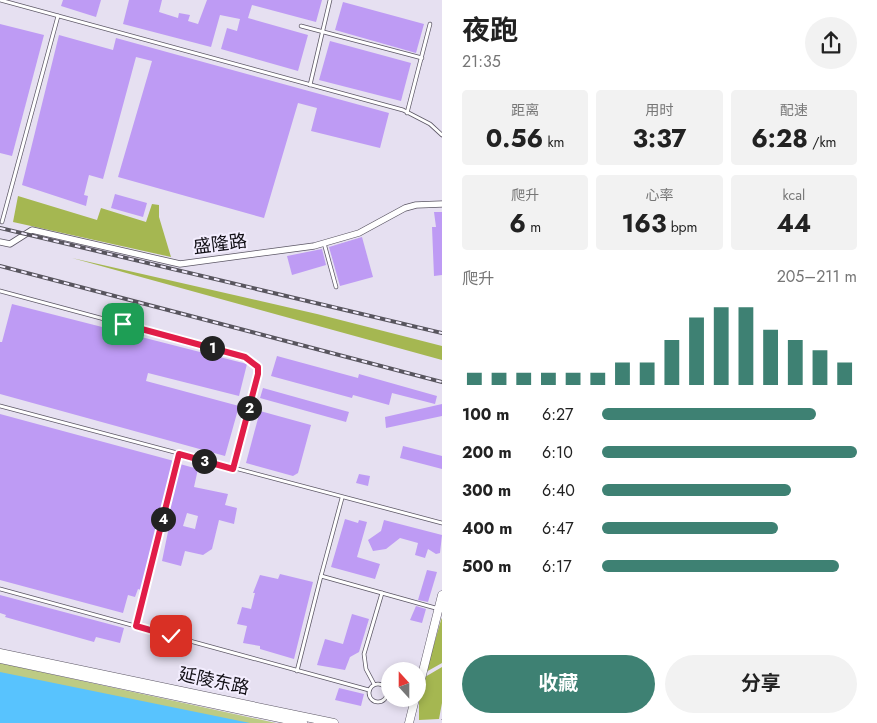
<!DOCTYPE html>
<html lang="zh">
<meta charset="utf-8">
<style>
:root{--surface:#fff;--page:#f2f2f2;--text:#222;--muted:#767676;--accent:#3e8173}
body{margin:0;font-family:Jost,"Noto Sans SC",sans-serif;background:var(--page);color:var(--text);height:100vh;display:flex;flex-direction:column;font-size:19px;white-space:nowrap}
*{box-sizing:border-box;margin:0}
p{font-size:16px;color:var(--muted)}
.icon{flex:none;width:28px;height:28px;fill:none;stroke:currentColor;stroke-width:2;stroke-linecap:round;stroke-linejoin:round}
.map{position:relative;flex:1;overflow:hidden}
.side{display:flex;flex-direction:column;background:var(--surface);width:435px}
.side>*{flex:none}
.needle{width:32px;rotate:339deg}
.fabs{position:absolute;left:381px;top:662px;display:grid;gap:10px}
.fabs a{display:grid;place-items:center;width:45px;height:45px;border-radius:50%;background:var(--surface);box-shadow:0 2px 8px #0003;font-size:25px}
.pin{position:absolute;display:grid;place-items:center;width:42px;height:42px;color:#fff;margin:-21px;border-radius:10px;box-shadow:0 2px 8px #0006}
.km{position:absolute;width:25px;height:25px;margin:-12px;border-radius:50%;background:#222;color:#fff;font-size:14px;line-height:25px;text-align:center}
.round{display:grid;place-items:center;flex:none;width:52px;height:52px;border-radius:26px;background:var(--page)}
.headline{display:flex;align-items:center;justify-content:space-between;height:85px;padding:0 20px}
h1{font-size:28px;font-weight:700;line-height:38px}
.stats{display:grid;grid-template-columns:repeat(3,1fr);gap:8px;height:85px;padding:5px 20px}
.stats div{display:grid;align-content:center;border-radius:5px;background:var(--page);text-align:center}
.stats b{font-size:25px;font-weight:700}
.stats small{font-size:14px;font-weight:400}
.stats p{font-size:14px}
.chart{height:140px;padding:10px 20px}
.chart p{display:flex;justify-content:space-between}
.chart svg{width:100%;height:90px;margin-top:5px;stroke:var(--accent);stroke-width:6}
.primary-button{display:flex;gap:10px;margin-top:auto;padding:10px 20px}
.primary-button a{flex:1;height:58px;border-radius:30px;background:var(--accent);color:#fff;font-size:20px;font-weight:700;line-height:58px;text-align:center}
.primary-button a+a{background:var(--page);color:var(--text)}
ul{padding:0 20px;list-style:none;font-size:16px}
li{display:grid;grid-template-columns:80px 60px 1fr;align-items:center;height:38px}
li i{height:12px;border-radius:6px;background:var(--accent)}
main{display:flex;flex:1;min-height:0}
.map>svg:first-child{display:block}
.green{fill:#bdcb84}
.forest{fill:#a5b751}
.water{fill:#58c3fe}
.building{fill:#be9bf4;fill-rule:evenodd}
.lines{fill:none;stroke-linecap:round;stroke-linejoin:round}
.lane-casing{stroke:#5c5765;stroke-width:4.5}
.street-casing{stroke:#5c5765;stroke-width:7}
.secondary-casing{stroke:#5c5765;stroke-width:9}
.path{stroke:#726e79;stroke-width:1;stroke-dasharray:5 2.5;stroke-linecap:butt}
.lane{stroke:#fff;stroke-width:3}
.street{stroke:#fff;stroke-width:5.5}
.secondary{stroke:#fff;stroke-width:8}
.rail-casing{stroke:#58555e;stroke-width:4}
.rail{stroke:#f3edfe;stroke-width:2;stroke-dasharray:5.5;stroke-linecap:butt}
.route-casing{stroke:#fff;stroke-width:10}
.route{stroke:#e11d48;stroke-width:6}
.labels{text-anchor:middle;stroke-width:4;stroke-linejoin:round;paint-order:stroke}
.street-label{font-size:18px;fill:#121016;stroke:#f3edfe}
</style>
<main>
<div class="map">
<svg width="442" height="723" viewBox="0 0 442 723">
<rect width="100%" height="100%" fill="#e6e0f1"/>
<path class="green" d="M0,663l276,60h-45l-231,-46z"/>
<g class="forest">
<path d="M18,196l79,24 4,-12 45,14 6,-18 7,1v12l12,40 -158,-35z"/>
<path d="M72,258l245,56 125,32v14z"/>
<path d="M442,618v45l-16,9 15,-52z"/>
<path d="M442,667v36l-3,16 -20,1v-21l6,-22z"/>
</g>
<path class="water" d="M0,672l250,51h-250z"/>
<g class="building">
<path d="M63,0h38l-5,17 -35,-11z"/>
<path d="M129,0h33l-3,12 19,6 1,-5 11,2 -2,6 10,3 9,-24h115l-6,22 -64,-17 -4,13 60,17 -10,36 -77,-22 6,-21 10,3 3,-12 -20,-4 -9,32 -88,-23z"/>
<path d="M343,2l81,22 -8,29 -81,-23z"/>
<path d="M0,24l44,11 -32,121 -12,-3z"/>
<path d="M59,35l54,15 3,-12 273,75 -9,35 -69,-17 6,-23 -19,-5 -34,115 -146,-41 34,-116 -16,-4 -33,122 -14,-4 -5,20 4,1 -2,10 -64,-21z"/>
<path d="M330,41l81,22 -10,38 -82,-21z"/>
<path d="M115,194l32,9 -4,14 -32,-9z"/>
<path d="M434,212h8v63l-8,1 -2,-49h4z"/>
<path d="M362,237l11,40 -33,9 -11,-39z"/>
<path d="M322,249l4,16 -34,10 -5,-19z"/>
<path d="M12,304l235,60 -8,32 -91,-23 -2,8 93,25 -14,50 -225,-62v-52h2z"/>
<path d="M277,356l81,22 1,-4 78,22 -2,8 -43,-11 -3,12 -36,-10 -1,3 -81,-22z"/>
<path d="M263,388l86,24 -3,10 -86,-24z"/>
<path d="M442,404v12l-56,12 -1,-11z"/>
<path d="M260,411l51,14 -13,48 -5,3 -47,-13z"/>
<path d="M0,414l174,47 -33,129 -3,-1 -3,8 -7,-2 -5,18 -123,-33z"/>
<path d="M403,446l39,10v13l-42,-11z"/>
<path d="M180,464l18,5 -4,18 34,7 -3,11 12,3 -3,16 -15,-4 -7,29 -9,6 -18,-4 -4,15 -19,-5 9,-44 -4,-1zM187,513l11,3 -3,13 -12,-3z"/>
<path d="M359,474l11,2 -2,10 -12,-3z"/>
<path d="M345,519l13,4 1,-3 8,2 -10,35 23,7 -5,15 -44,-12z"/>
<path d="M384,520l58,15 -2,18 -4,1 -8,-5 -3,9 -10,-3 3,-12 -18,-5 -14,11 -13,2 -5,-11 13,-9z"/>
<path d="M427,570l10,2 -9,30 -10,-2z"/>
<path d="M280,574l33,8 -19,77 -34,-10v-3l-17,-3 4,-17 -10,-2 5,-17 9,2 4,-16h-2l7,-18 18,4z"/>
<path d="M0,595l124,33 -4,15 -24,-6 -2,5 -89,-25 1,-2 -6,-2z"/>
<path d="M416,606l10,3 -4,14 -12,-3z"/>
<path d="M352,614l17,5 -10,33 -9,5 -5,13 -28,-5 8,-26 18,5z"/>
<path d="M339,688l25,6 -3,12 -26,-6z"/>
</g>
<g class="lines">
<defs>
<g id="lane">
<path d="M0,0l403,110 27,14 12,11"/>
<path d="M301,26l121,32"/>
<path d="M310,85l20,-85"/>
<path d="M407,113l23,-89"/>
<path d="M2,222l56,-206"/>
<path d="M324,243l12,44"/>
<path d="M0,291l245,66c8,4 12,8 13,17l-25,95"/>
<path d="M0,406l442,117"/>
<path d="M342,498l-21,78 118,33"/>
<path d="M0,589l369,101"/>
<path d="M136,626l43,-172"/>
<path d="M297,671l24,-95"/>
<circle cx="378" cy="693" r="9"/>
<path d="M374,684l-8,-15 -2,-15 18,-61"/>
</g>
<path id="street" d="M0,242l10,2 22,-14 148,34 134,-18 45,-13 46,-25 11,-3 26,-1"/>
<g id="secondary">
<path d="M0,653l334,70"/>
<path d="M0,659l303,64"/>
<path d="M418,691l24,-96"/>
<path d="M409,723l6,-24"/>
</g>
</defs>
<use href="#lane" class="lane-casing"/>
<use href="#street" class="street-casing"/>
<use href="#secondary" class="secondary-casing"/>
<path class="path" d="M442,720v-1"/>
<use href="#lane" class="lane"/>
<use href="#street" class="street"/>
<use href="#secondary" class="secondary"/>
<defs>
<g id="rail">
<path d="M0,228l442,105"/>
<path d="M0,266l442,116"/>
</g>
</defs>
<use href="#rail" class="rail-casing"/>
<use href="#rail" class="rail"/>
</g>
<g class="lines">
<defs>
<path id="route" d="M123,324l122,33 13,10v7l-25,95 -54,-15 -43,172 35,10"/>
</defs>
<use href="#route" class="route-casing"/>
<use href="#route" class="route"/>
</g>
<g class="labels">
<g class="street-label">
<text transform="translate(220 244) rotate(-7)" y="6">盛隆路</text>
<text transform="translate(214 681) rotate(12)" y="6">延陵东路</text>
</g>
</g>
</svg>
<div class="fabs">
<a><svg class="needle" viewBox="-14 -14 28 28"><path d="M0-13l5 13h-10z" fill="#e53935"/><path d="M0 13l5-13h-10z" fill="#767676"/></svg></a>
</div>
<div class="pin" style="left:123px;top:324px;background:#1e9e55"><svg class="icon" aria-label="arrive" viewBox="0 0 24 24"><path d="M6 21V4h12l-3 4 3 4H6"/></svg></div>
<div class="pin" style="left:171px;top:636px;background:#d93025"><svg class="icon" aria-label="check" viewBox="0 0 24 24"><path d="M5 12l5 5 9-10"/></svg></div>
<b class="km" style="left:212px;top:348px">1</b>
<b class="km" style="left:249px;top:408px">2</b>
<b class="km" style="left:204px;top:461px">3</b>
<b class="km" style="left:163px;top:519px">4</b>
</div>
<section class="side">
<div class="headline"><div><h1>夜跑</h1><p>21:35</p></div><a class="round"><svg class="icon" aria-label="share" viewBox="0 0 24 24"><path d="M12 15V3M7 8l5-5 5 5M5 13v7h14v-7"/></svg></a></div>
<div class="stats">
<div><p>距离</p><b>0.56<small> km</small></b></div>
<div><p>用时</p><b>3:37</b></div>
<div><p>配速</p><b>6:28<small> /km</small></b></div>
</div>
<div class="stats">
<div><p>爬升</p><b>6<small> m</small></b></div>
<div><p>心率</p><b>163<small> bpm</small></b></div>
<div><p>kcal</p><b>44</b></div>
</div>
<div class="chart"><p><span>爬升</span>205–211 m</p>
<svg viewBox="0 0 160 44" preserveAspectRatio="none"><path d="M5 44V38M15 44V38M25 44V38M35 44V38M45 44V38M55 44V38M65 44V33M75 44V33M85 44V22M95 44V11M105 44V6M115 44V6M125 44V17M135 44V22M145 44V27M155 44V33"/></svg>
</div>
<ul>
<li><b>100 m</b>6:27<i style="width:84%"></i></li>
<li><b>200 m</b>6:10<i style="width:100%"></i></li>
<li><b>300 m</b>6:40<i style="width:74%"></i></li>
<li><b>400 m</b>6:47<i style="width:69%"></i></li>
<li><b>500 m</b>6:17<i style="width:93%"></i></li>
</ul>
<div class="primary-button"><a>收藏</a><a>分享</a></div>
</section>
</main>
